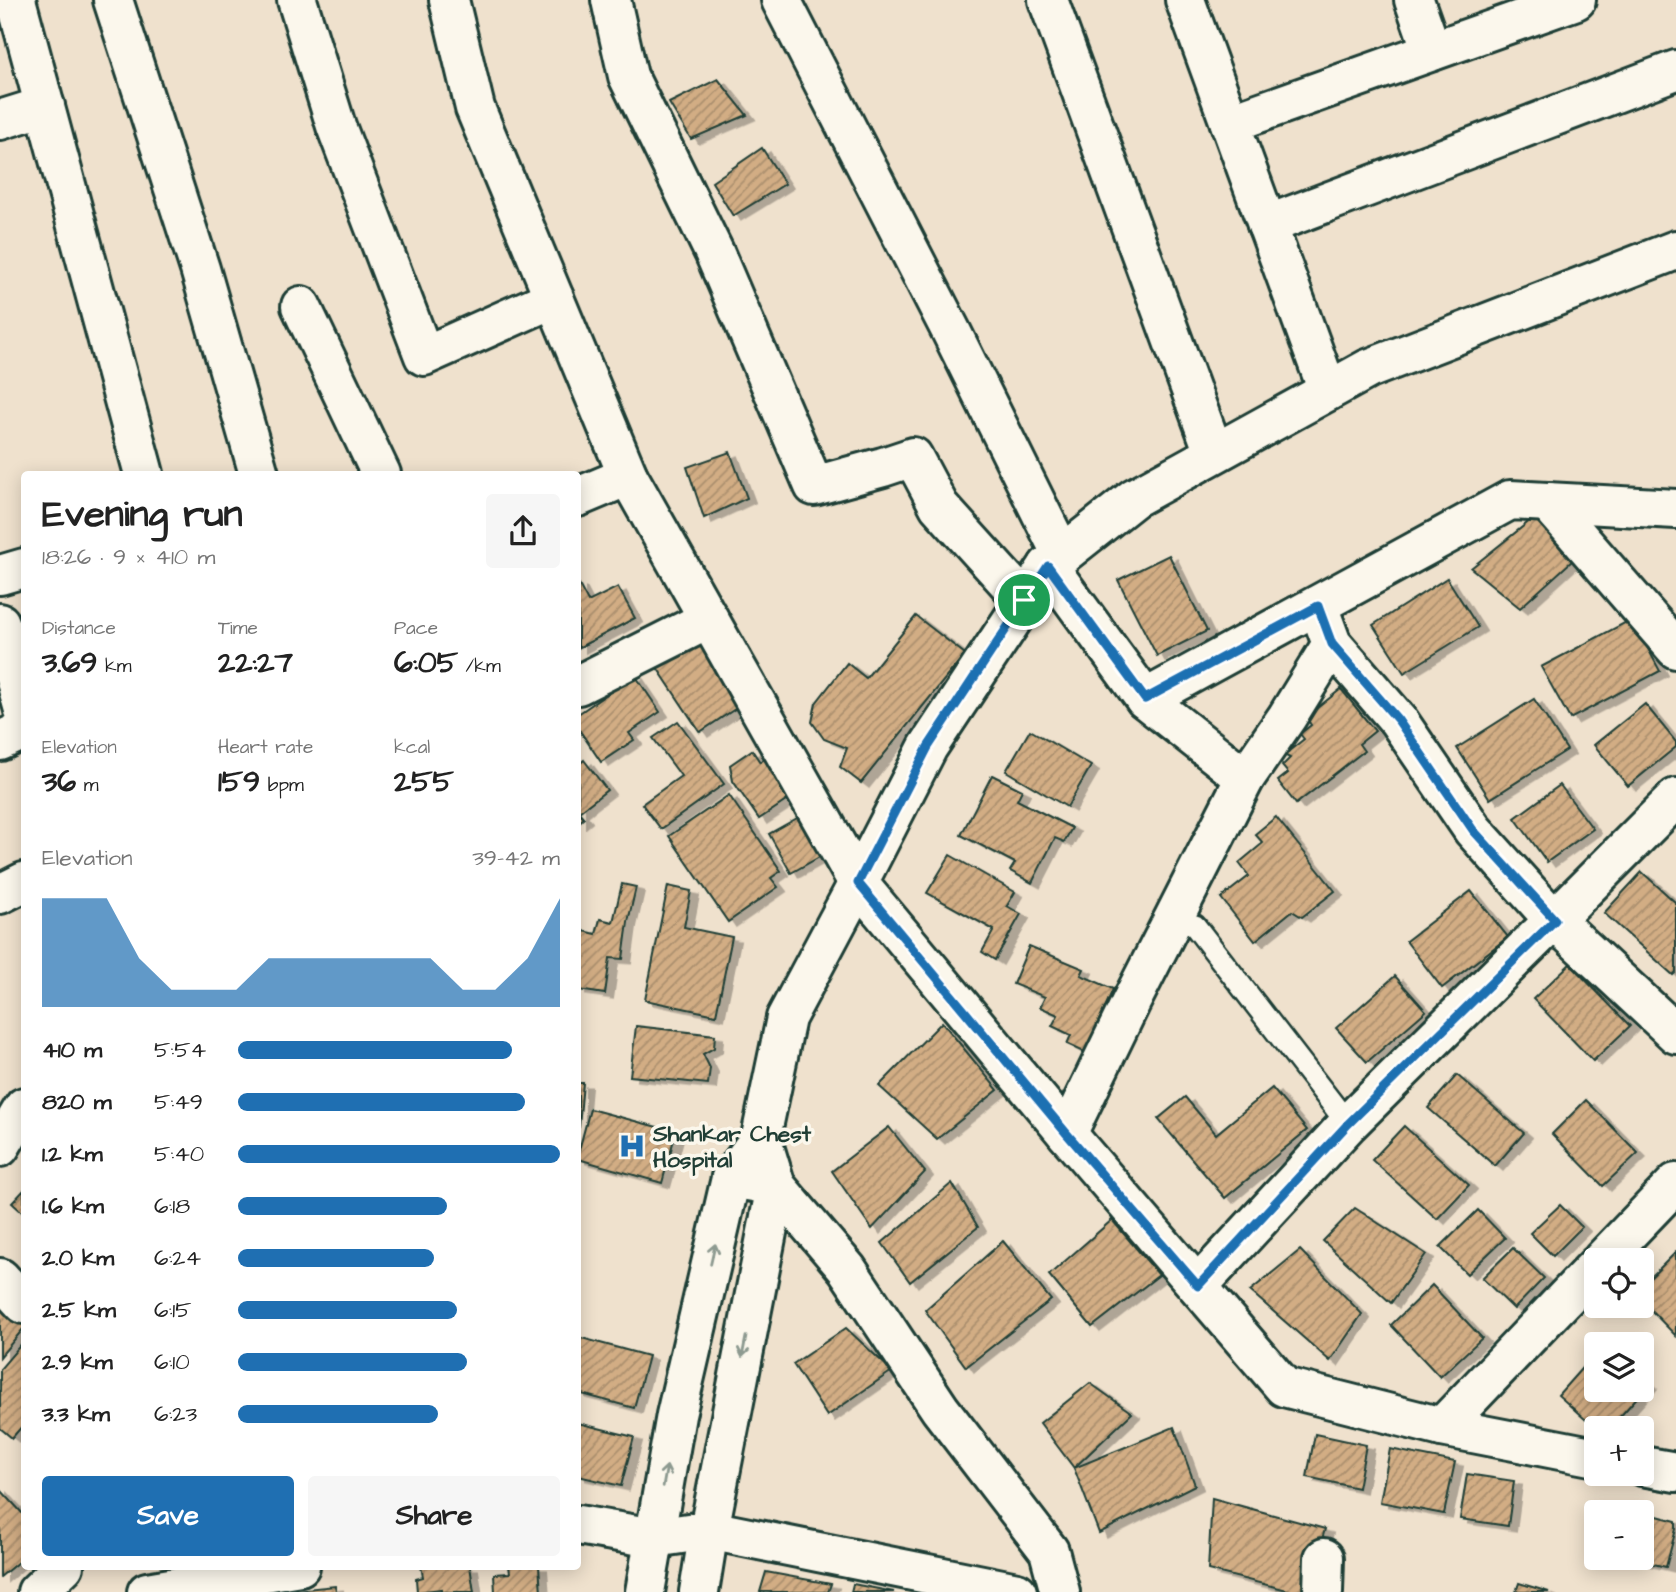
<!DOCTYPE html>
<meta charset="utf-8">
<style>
:root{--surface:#fff;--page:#f6f6f6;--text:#222;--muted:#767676;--accent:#1f6fb2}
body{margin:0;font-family:"Architects Daughter",sans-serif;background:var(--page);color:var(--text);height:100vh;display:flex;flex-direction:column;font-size:26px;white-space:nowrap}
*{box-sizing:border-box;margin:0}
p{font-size:23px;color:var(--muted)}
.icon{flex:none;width:38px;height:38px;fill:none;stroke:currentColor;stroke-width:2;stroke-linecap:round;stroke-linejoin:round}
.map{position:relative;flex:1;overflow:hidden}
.details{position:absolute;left:21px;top:471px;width:560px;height:1099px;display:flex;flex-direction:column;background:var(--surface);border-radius:7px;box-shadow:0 4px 18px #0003}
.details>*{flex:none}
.tools{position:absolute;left:1584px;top:1248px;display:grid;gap:14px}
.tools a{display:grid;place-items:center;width:70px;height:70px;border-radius:7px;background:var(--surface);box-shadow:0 4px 18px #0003;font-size:35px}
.pin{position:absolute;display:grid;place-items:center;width:60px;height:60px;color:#fff;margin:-30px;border:4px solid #fff;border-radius:50%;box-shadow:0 2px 7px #0007}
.round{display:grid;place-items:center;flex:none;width:74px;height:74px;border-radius:7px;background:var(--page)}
.head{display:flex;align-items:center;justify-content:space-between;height:119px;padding:0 21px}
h1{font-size:38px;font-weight:700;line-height:52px}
.metrics{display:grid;grid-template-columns:repeat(3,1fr);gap:10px;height:119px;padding:7px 21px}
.metrics div{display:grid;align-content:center}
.metrics b{font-size:30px;font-weight:700}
.metrics small{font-size:19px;font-weight:400}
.metrics p{font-size:19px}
.chart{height:196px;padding:14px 21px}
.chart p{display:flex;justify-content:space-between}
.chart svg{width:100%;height:126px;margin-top:7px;fill:var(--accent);opacity:.7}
.cta{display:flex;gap:14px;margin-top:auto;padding:14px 21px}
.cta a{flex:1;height:80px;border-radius:7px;background:var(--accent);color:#fff;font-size:28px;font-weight:700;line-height:80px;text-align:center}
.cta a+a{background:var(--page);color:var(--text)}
ul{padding:0 21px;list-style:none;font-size:23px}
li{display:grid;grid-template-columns:112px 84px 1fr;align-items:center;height:52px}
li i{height:18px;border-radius:9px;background:var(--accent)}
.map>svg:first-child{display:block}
.building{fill:url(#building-hatch);stroke:#1f3d34;stroke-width:2;filter:url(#shadow)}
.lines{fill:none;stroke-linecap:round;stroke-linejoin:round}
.service-casing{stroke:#1f3d34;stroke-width:26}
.minor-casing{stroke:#1f3d34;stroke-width:44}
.tertiary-casing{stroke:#1f3d34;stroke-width:44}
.service{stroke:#fbf7ec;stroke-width:21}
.minor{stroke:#fbf7ec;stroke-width:38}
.tertiary{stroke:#fbf7ec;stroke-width:38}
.oneway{stroke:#8d9a90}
.route-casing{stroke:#fff;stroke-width:14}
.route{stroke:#1f6fb2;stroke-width:9}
.labels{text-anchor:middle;stroke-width:7;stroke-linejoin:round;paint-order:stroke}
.poi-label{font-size:23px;font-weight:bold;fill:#1f3d34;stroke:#fbf7ec;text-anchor:start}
</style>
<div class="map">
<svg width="1676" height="1592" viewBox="0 0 1676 1592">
<defs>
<pattern id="building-hatch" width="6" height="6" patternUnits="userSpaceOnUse" patternTransform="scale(1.75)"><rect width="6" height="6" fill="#d2ad84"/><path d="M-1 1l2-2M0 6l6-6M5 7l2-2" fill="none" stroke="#aa8e6d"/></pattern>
<filter id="shadow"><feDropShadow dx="8" dy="4.5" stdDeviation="0" flood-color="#0004"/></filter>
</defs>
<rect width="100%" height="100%" fill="#efe1cd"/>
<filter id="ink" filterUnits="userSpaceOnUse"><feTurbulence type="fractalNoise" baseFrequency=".0143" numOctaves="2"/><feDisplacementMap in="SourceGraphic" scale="14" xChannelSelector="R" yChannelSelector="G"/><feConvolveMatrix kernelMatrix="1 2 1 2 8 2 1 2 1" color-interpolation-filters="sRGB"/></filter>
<g filter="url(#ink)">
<g class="building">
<path d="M718,79l29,36 -56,24 -22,-36z"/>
<path d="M762,148l23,36 -52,32 -21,-34z"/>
<path d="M730,452l17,46 -43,20 -17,-51z"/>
<path d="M1536,516l36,45 -52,47 -49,-40z"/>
<path d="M1169,555l38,76 -50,25 -39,-76z"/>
<path d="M1447,578l31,49 -74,46 -31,-48z"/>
<path d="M578,583l10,19 30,-15 17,31 -57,30z"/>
<path d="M916,616l49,38 -104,129 -21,-16 7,-19 -23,-9 -12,-17 4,-19 31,-40 19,15z"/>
<path d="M1632,619l28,52 -90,48 -29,-52z"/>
<path d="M699,634l45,69 -44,29 -46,-69z"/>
<path d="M635,675l25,37 -31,21 5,7 -33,22 -23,-34v-14z"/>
<path d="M1341,689l34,42 -16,13 5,7 -68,53 -18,-23 10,-8 -6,-7 8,-8 -6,-3 20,-16 -4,-5 11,-9 -5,-8z"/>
<path d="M1534,699l33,51 -77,49 -33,-51z"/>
<path d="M1645,704l31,38v5l-48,39 -34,-41z"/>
<path d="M678,721l46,63 -63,45 -19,-25 39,-28 -28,-38z"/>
<path d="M1030,730l61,36 -24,41 -61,-36z"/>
<path d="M752,750l8,12 6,-4 26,39 -33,22 -26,-38 -3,-16z"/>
<path d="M584,760l23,30 -28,22 5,6 -6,5v-58z"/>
<path d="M992,775l30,15 -5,10 55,28 -8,14 -9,-4 -23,45 -22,-12 5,-8 -54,-28z"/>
<path d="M1560,785l33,44 -46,33 -32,-44z"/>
<path d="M729,795l52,76 -10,7 7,9 -50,35 -59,-86z"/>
<path d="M799,817l22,39 -30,17 -22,-39z"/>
<path d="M1276,817l59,74 -33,26 -10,-6 -37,30 -34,-43 28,-22 -10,-13 24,-20 -8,-9z"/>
<path d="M950,855l65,37 -8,14 14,8 -26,46 -13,-8 12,-22 -67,-37z"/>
<path d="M1642,872l34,31v69l-3,3 -69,-62z"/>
<path d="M622,884l14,3 -8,35 -5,37 -13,-1 -5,36 -27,-4v-52l4,1 2,-8 12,3 4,-15 13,3z"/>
<path d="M668,886l23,5 -7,36 48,10 -16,78 -71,-15z"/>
<path d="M1471,891l37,46 -66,51 -36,-47z"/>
<path d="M1029,946l55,23 -3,6 32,14 -27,64 -19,-9 4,-9 -19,-9 6,-11 -18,-8 5,-10 -32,-13z"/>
<path d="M1570,964l60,62 -37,35 -60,-62z"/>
<path d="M1395,976l31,35 -59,51 -31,-34z"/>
<path d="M942,1022l56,68 -61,49 -58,-53z"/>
<path d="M636,1026l79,9 -1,13 -11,6 7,14 -2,16 -78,-8z"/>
<path d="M1457,1075l67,58 -29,33 -67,-58z"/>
<path d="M578,1083h5l-4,44h-1z"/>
<path d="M1272,1088l35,42 -82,68 -67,-79 27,-22 31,37z"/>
<path d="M1586,1100l52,53 -35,33 -51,-52z"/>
<path d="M590,1109l86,23 -14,51 -84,-24v-5z"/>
<path d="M1404,1126l65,59 -32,34 -65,-59z"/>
<path d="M889,1127l36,45 -53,57 -40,-58z"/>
<path d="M952,1183l26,44 -68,55 -28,-39z"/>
<path d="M24,1190v24l-12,-11z"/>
<path d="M1560,1205l22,22 -29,29 -23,-23z"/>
<path d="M1355,1208l71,46 -35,49 -68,-62z"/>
<path d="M1478,1210l27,28 -38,36 -27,-27z"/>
<path d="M1112,1220l47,55 -67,52 -43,-52z"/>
<path d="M1003,1241l48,59 -85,67 -41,-57z"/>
<path d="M1513,1248l31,30 -30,31 -32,-31z"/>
<path d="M1300,1250l62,64 -32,47 -80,-70z"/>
<path d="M1676,1252v84l-34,-35v-15z"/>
<path d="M1432,1285l50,53 -42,39 -49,-52z"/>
<path d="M0,1303l24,21v4l-24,29z"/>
<path d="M846,1328l46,43 -65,45 -34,-52z"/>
<path d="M578,1337l70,19 -14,52 -56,-15z"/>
<path d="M24,1341v83l-12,14 -12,-10v-59z"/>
<path d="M1596,1352v38h46v-13l7,7 -39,44 -14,1 -38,-34z"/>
<path d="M1090,1383l42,30 -58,55 -34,-45z"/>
<path d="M578,1423l56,14 -13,49 -43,-10z"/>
<path d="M1174,1427l21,58 -96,48 -25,-65z"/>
<path d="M1315,1434l51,11 -8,43 -51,-11z"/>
<path d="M1390,1449l65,13 -11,52 -64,-12z"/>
<path d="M1467,1474l47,7 -6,45 -48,-7z"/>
<path d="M0,1489l24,26v42l-24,20z"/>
<path d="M1212,1498l113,31 -18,63h-12l-87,-22z"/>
<path d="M1615,1506l25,6h-27z"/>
<path d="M1642,1512l34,9v8l-10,38 -38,-9h14z"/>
<path d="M421,1566h49l4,26h-32v-3l-25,3 -1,-13 7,-2z"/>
<path d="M509,1566h30l2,26h-46l-1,-18 16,-1z"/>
<path d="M766,1572l65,12 -3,8h-68z"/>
<path d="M1519,1583l30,9h-33z"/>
<path d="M853,1584l41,8h-43z"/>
<path d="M335,1586l1,6h-60z"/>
</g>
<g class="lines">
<defs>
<path id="service" d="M1195,926l153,198"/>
<g id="minor">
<path d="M16,0l128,474"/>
<path d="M113,0l87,269 59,205"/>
<path d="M297,0l39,126 88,230 130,-58"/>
<path d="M449,0l26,108 153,368 230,407 209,251 217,253 158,40 154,30"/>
<path d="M611,0l17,76 86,176 100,234 69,-19 30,-10 26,49 85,94"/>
<path d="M781,0l170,331 111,224"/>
<path d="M1048,0l166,453"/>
<path d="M1185,0l143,391"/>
<path d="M1414,0l18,51"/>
<path d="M0,120l45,-14"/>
<path d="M1230,123l346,-123"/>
<path d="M1267,225l409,-155"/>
<path d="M301,306l80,168"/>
<path d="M578,497l50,-21"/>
<path d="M1548,502l128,147"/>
<path d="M1048,566l97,133 100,79"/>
<path d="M0,575l24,-7"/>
<path d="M1318,606l14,38 66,76 75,110 81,90 122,114"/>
<path d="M0,623l24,87"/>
<path d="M578,685l131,-66"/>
<path d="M1145,699l365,-199 166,9"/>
<path d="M0,741l24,-11"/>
<path d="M0,894l24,-12"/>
<path d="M1067,1134l64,-132 114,-224 42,-61 45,-73"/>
<path d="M0,1147l24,-40"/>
<path d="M731,1178l45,8 71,83 93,140 109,142 11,41"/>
<path d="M1602,1260l74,-77"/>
<path d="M0,1278l24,26"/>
<path d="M1198,1286l150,-162 206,-204 122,-122"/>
<path d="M1442,1427l154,-161"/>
<path d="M1642,1466l34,6"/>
<path d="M578,1525l76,13 55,-8 308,62"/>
<path d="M37,1592l27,-26"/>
<path d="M147,1592l153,-26"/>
<path d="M1323,1592l1,-34"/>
</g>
<g id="tertiary">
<path d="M645,1592l31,-177 55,-237 30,-41 25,-119 72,-135 70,-136 120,-181 86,-68 234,-129 308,-119"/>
<path d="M699,1592l10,-62 67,-344 -15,-49"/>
</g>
</defs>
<use href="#service" class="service-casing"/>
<use href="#minor" class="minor-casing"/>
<use href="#tertiary" class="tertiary-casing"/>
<use href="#service" class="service"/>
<use href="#minor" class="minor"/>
<use href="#tertiary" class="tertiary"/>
</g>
<defs><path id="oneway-shaft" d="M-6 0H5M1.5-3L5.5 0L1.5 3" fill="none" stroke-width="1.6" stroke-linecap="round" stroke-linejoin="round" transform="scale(1.75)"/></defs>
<g class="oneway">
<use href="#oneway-shaft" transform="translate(713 1254) rotate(-77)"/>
<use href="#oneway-shaft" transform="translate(744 1347) rotate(101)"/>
<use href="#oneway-shaft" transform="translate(665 1476) rotate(-80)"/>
</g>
</g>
<g class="lines" filter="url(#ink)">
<defs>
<path id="route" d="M1048,566l97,133 173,-93 14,38 66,76 75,110 82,90 -207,204 -150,162 -131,-152 -209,-251 70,-136z"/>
</defs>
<use href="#route" class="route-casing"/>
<use href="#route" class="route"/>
</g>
<defs>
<symbol id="hospital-bare" viewBox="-9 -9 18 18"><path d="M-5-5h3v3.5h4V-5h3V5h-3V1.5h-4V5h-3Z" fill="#1f6fb2" stroke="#fbf7ec" stroke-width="2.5" paint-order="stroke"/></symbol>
</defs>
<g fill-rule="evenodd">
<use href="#hospital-bare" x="613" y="1127" width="38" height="38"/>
</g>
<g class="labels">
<g class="poi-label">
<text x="653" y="1141">Shankar Chest<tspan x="653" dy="26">Hospital</tspan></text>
</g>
</g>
</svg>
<div class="tools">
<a><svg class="icon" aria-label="locate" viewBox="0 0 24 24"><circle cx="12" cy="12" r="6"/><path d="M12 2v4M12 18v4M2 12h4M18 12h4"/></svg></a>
<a><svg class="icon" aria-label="layers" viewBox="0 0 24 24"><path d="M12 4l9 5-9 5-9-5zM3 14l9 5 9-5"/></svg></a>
<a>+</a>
<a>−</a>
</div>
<div class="pin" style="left:1024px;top:600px;background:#1e9e55"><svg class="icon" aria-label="arrive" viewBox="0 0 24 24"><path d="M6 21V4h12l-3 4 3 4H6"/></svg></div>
<section class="details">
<div class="head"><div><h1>Evening run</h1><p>18:26 · 9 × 410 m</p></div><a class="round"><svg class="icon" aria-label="share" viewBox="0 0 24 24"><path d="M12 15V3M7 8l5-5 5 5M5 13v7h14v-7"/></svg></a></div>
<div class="metrics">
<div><p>Distance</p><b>3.69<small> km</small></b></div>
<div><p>Time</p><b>22:27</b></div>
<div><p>Pace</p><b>6:05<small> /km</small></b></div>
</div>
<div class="metrics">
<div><p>Elevation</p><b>36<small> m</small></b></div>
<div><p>Heart rate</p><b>159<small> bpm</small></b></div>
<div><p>kcal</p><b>255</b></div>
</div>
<div class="chart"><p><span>Elevation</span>39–42 m</p>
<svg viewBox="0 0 160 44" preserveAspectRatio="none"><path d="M0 44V6L10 6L20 6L30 27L40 38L50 38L60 38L70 27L80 27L90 27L100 27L110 27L120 27L130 38L140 38L150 27L160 6V44z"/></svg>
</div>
<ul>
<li><b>410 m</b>5:54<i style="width:85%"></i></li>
<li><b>820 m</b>5:49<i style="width:89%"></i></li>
<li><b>1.2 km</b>5:40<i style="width:100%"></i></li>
<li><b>1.6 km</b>6:18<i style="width:65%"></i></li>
<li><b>2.0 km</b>6:24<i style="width:61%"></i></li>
<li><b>2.5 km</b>6:15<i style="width:68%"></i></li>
<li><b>2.9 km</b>6:10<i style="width:71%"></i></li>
<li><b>3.3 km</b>6:23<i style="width:62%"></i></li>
</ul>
<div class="cta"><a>Save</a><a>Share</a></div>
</section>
</div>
